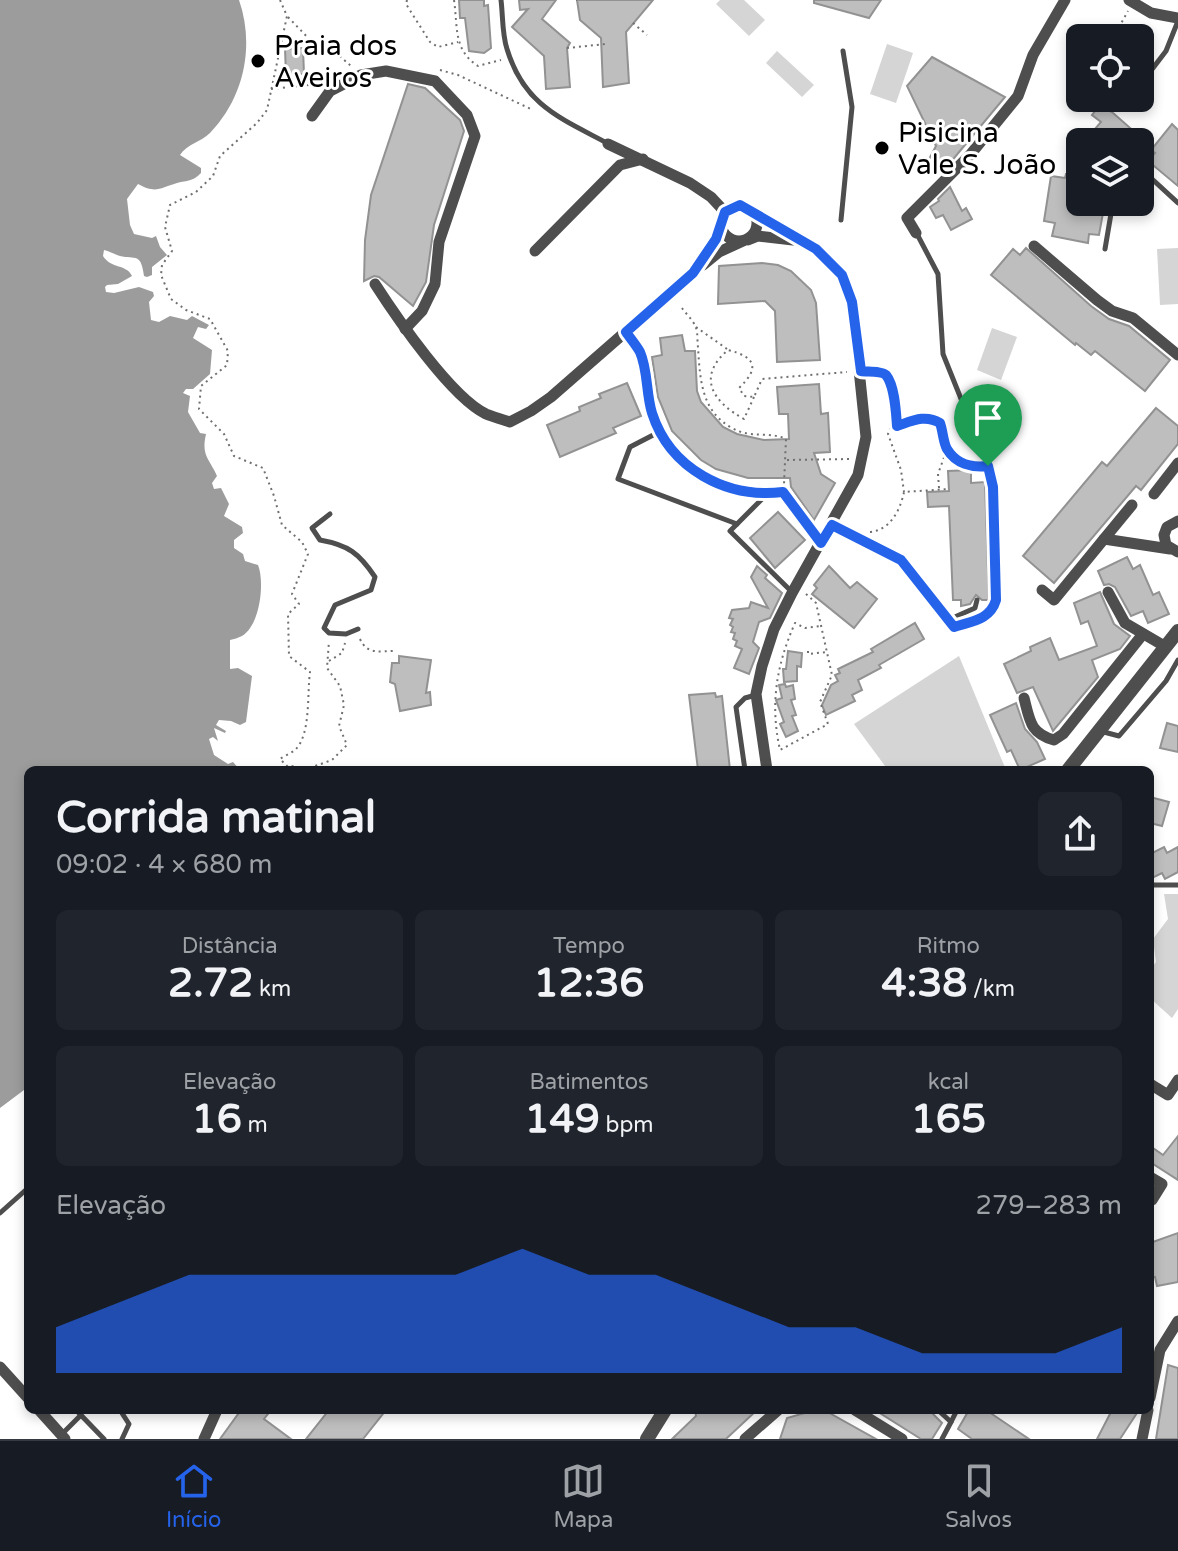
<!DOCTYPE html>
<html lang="pt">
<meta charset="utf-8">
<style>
:root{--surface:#171b24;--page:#20242c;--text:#f1f3f6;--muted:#9ea1a6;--line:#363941;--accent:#2563eb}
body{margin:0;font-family:"Varela Round",sans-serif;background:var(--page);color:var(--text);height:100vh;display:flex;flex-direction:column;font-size:30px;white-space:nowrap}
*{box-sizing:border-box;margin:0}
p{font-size:26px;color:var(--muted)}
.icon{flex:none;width:44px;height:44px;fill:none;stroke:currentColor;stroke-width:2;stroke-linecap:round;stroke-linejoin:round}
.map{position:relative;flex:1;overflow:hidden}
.side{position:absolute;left:24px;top:766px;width:1130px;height:648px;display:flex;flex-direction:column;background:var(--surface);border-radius:12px;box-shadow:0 4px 12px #0003}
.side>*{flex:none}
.tools{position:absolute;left:1066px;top:24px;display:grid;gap:16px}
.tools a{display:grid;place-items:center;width:88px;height:88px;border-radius:12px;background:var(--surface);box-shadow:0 4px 12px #0003;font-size:40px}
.pin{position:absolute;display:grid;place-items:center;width:68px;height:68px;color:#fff;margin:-82px -34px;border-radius:50% 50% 50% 0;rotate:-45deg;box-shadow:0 0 8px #0007}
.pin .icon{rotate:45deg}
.round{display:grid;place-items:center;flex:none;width:84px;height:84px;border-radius:12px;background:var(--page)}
.summary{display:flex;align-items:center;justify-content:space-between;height:136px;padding:0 32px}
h1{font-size:44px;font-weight:700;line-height:60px}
.figures{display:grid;grid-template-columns:repeat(3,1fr);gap:12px;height:136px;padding:8px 32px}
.figures div{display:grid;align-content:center;border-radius:12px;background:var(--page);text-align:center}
.figures b{font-size:40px;font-weight:700}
.figures small{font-size:22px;font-weight:400}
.figures p{font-size:22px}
.chart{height:224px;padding:16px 32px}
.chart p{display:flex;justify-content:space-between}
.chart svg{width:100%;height:144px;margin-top:8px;fill:var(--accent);opacity:.7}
.tabs{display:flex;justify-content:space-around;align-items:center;height:112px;border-top:2px solid var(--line);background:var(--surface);font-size:22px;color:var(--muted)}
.tabs a{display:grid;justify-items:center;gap:4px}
.tabs .current{color:var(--accent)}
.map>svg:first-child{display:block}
.green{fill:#d5d5d5}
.water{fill:#9c9c9c}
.building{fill:#bebebe;stroke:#929292;stroke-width:2}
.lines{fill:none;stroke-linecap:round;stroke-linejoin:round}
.path{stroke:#707070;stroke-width:2;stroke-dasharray:2 4;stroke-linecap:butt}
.service{stroke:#4e4e4e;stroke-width:5}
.minor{stroke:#4e4e4e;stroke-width:11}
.tertiary{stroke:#4e4e4e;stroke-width:14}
.route-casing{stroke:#fff;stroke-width:16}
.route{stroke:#2563eb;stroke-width:10}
.poi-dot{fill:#000;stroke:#fff;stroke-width:3}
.labels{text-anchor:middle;stroke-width:6;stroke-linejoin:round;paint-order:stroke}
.poi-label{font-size:28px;fill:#000;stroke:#fff;text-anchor:start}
</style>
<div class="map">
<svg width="1178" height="1439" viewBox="0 0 1178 1439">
<rect width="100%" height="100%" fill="#fff"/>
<g class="green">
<path d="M720,0h24l21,20 -16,16 -33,-32z"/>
<path d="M887,44l26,9 -17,50 -26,-9z"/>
<path d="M777,51l37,34 -12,12 -36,-34z"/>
<path d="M1178,248v56l-18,1 -3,-56z"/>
<path d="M992,328l25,9 -16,43 -24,-10z"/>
<path d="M959,656l47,114h-118l-34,-46z"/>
<path d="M1164,894h14v115l-6,9 -22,-20v-28l6,-8 -3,-23 15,-20z"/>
</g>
<path class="water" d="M0,0h239c16,46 5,98 -29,133 -9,9 -23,11 -30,22l21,13v5c-9,9 -13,7 -24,10 -17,5 -21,11 -39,1l-11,15 3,26 4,9 18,4 4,-2 4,11 7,8 -15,12v8l-5,2 -3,-1c-3,-26 -11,-15 -27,-21 -5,-2 -8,-4 -13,-5l-1,6c8,13 24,8 29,20l-14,8 -11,1 -2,2 1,5 8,1 25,-6 14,5 1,4 -5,6 2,18 8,2 11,-6 17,4 5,-4 17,9 -3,4 -8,-2 -5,11 19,12 -2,24 -17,15h-7l-3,4 7,3 -2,16 12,21 6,1c-5,22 3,24 11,42l-5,7 2,6 7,-1 8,16 -5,12 18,11 1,6 -9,7v8l9,6 2,7 13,4c7,17 2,61 -16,71 -4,2 -8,3 -12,4v29l8,-1 14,8 -6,46 -6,3 -9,-4 -12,-1 -3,5 10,6 -1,2 -11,-5 4,13 -5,-4 -4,2 5,16 14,9 5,-2 7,8h-212v317l-28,21z"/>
<g class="building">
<path d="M459,0h25v6l4,-1 3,43 -7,5 -15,-2 -4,-33h-5z"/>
<path d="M519,0h37l-14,19 28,24 -3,5 3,39 -24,2 -2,-33 -32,-29 16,-18 -8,1z"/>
<path d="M577,0h76l-27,32 3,51 -26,4 -2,-49 -21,-18z"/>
<path d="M814,0h67l-12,18 -55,-15z"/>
<path d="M303,48l1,26 -18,1 -1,-26z"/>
<path d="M932,57l73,40 -55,66h-23l9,-17 -29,-60z"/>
<path d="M408,84l17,4 35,32 4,11 -30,94 -8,57 -13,24 -34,-29 -5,-1 -10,5 1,-41 6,-45z"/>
<path d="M1099,106l13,6 34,30h-62l17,-20 -9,-7z"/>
<path d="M1172,124l6,6v56l-30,-25 7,-8 -4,-3z"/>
<path d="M1066,174l14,2v26h25l-6,33 -10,-1 -1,9 -36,-7 3,-13 -11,-2 7,-45 14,2z"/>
<path d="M950,187l12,24 4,-3 6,11 -21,11 -8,-15 -7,3 -6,-11 9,-6 -1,-2z"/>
<path d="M1026,248l65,58 18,13 20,7 41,34 -25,31 -50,-40 -4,4 -15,-12 -1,2 -84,-70 22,-26 7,6z"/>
<path d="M762,263l16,2 13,6 20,19 5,13 4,57 -43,2 -2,-51 -10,-10 -47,3 1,-38z"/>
<path d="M682,335l3,16h10l2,40 4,11 22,25 14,7 27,6 25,-1 -1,-25h-9l-2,-27 42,-3 2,30 7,-1 2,39 -16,1 7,21 14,9 -21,37 -23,-33 -1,-9h-42l-32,-9 -15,-9 -29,-29 -14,-34 -6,-40 10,-2 -2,-17z"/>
<path d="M627,383l14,33 -28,12 3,5 -56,24 -13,-32 33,-14 -1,-4 22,-9 -2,-4z"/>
<path d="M1156,408l22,18v18l-37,46 -5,-4 -82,97 -31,-27 79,-94 5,4z"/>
<path d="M971,470v13l14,-1 4,118h-7l-6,-5 -6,9 -9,2v-6h-8l-4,-94 -21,1 -1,-15 22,-1 -1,-20z"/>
<path d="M778,512l27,28 -30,28 -25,-30z"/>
<path d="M1127,557l6,12 7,-4 13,30 6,-3 10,22 -21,9 -5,-12 -12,5 -16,-29 -6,-3 -5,1 -6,-14z"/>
<path d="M757,566l10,9 -2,3 17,15 -12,25 -11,4 -6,20 6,6 -10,26 -15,-6 8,-19 -7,-3 2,-5 -4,-2 2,-6 -4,-1 2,-5 -3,-2 3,-6 -4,-1 3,-8 17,-2 2,-6 17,6 -17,-31z"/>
<path d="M829,566l21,22 7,-6 20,17 -23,29 -42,-34 5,-6 -3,-3z"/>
<path d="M1100,592l14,32 16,12 -10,13 -28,11 6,17 -45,54 -20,-44 -16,6 -13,-29 27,-13 -1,-4 20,-9 9,22 38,-14 -9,-25 -7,3 -7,-21z"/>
<path d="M915,623l9,16 -45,26 2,3 -23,12 4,10 -10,5 3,6 -29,14 -4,-10 9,-20 7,-4 -3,-6 5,-2 -2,-4 35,-17 -2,-3z"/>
<path d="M788,651l14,2 -1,14 -4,-1v15l-13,1 -1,-13h3z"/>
<path d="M399,656l32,4 -5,33 4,-1 1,13 -31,6 -5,-27 -5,-2 2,-19h7z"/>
<path d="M785,684l1,3 7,-2 2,14 -4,1 5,15 -4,1 6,15 -12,6 -6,-13 4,-2 -8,-22 6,-2 -3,-13z"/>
<path d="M715,693l1,4 6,-1 8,74h-32l-9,-75z"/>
<path d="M1016,703l9,26 12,13 8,17 -25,11 -9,-20 -4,2 -17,-37z"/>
<path d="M1167,723l11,3v26l-18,-4z"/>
<path d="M1150,797l19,5 -7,24 -12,-3z"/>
<path d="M1164,847l3,6 11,-6v25l-13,7 -3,-6 -12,6v-25z"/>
<path d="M1178,1136v44l-28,-18v-16l13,9z"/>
<path d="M1178,1233v49l-21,4 -2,-9 -5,1v-35z"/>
<path d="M1168,1365l10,3v71h-22z"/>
<path d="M241,1410h30l-7,9 27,20h-71z"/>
<path d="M329,1410h57l-23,29h-57z"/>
<path d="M695,1410h62l-31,29h-54l24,-23z"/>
<path d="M815,1410h9l52,29h-96l7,-21z"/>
<path d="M875,1410h54l13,13 -10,16h-11z"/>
<path d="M969,1410h17l43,29h-57l-14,-10z"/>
<path d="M1112,1410h19l6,3 -17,26h-23z"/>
</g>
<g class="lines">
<g class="path">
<path d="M280,0l7,16 -20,94 -10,13 -37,33 -7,20 -17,16 -26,13 -5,22 7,24 -10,14 -1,10 10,24 15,11 24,9 18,32 -1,14 -26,21 -2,23 25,25 10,22 29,12 11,28 8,29 20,17 6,12 -16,40 7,10 -11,10 1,42 21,16c-3,21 1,61 -14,77 -4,4 -12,7 -16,10l8,8 6,-1 3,4"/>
<path d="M407,0l-1,4 24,38 8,5 20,-5"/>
<path d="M454,0c4,27 -1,50 24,66l23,-6"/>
<path d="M576,0h1"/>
<path d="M288,17l24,25 23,10 16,14"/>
<path d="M633,23l14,12"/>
<path d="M1113,38l15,-27"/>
<path d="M567,48l39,-4"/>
<path d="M1067,48l13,13"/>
<path d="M440,70l18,5 75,35"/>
<path d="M271,89l48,-5"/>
<path d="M682,308c4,6 12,13 14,20 2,5 1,13 2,19 2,32 3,64 34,81 19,11 38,3 54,11l-2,45"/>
<path d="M696,327l31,22"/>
<path d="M633,343c16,23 13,55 23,81"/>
<path d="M873,373l9,-1c12,14 14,36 15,54l-6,2 -3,6 13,36 3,22"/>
<path d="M754,397l-10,22c-31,-17 -48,-42 -16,-69 28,7 32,18 11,38l5,8 10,1 8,-18 85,-7"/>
<path d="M898,426c15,-5 28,-12 42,-3 8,21 10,44 38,44"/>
<path d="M787,460l62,-1"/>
<path d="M939,488l-1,-14 9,-25"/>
<path d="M870,532c20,-2 30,-21 34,-40l45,-3"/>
<path d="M806,594l10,9 16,72 -12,27 8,22 -48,26c-10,-45 -4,-84 15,-127l10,5 16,-2"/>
<path d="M360,639c7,16 20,12 35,12"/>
<path d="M808,651v3l19,-2"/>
<path d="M329,661l13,-8 3,-10"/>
<path d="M304,770l28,-10 15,-15 -8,-19 5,-21 -4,-19 -13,-18 2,-27"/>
</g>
<g class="service">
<path d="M501,0c2,16 1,34 6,49 17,56 53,69 100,94"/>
<path d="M1140,85l26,-34 12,-30"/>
<path d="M1140,168l38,35"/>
<path d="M841,220l11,-113 -9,-56"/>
<path d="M1105,249l8,-47"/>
<path d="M766,495l-36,36 62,61"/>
<path d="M330,514l-18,14 8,12c28,5 39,13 55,37l-4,13 -36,15 -11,23 5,5 17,1 12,-5"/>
<path d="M737,524l-119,-45 12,-32 29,-15c16,33 62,60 99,62 8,1 17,-1 25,-2l37,50"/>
<path d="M832,525l69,35 53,67c19,-6 36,-7 42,-27l-3,-113 -5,-21 -45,-112 -5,-80 -21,-40"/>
<path d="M948,620l27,-12 2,-8"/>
<path d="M1100,731l19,5 47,-55 12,-21"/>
<path d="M745,770l-9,-63 9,-9 11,-3"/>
<path d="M1150,885h28"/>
<path d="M0,1213l28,-25"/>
<path d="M76,1410l28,29"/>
<path d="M120,1410l9,14 -7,15"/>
<path d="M938,1410l13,12 -9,17"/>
<path d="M951,1422l6,-12"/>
<path d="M62,1434l19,-19"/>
</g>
<g class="minor">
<path d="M1129,0l22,13 27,5"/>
<path d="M312,116l18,-25 31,-16 25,-4 49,10 32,34 8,21 -36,106 -4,42 -13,27 -17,18"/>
<path d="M608,144l82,39 21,14 14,15"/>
<circle cx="739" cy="223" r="18"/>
<path d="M754,212l10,8 52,29 26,26 10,27 14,135 -8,38 -66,118 -18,36 -12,37 -6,28 11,76"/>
<path d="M916,233l-9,-15 63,-63 48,-59 15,-41 32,-55"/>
<path d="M748,240l10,-4 35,4"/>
<path d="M1034,246l63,54 15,11 21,7 45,37"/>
<path d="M535,251l85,-86 23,-6"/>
<path d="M703,265l16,-13 24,-11"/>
<path d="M375,284c22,34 76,113 111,130 7,3 16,5 24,8l21,-11 20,-14 142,-124 23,-34 5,-16"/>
<path d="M1154,494l24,-31"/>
<path d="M1178,521l-11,6 -3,8 2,10 12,7"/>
<path d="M1104,539l28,-34"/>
<path d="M1042,590l12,10 50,-61 66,10"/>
<path d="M1108,592l17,31 41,24"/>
<path d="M1024,698c6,23 6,35 30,42l9,-6 80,-100"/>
<path d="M1150,1084l18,11 10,-15"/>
<path d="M1150,1177l12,7 -10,16 -2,-1"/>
<path d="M0,1367l28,31"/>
<path d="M1150,1398l10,-48 18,-29"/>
<path d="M39,1410l26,29"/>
<path d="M855,1410l47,29"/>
<path d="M204,1439l13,-29"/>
<path d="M745,1439l33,-29"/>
<path d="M1142,1439l6,-29"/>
</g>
<g class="tertiary">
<path d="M1068,770l110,-139"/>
<path d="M647,1439l18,-29"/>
</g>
</g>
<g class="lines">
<defs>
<path id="route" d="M740,205l76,44 26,26 10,27 9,69c6,1 21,0 25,4 9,11 10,38 11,51 15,-5 28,-12 43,-3 3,8 3,19 7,26 9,15 25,19 41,17l5,21 3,113c-6,20 -24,21 -42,27l-53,-67 -69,-35 -11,18 -38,-51c-56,7 -113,-23 -131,-79 -6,-19 -4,-43 -12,-61 -4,-7 -10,-14 -14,-20l67,-59 23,-34 9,-27z"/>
</defs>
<use href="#route" class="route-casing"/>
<use href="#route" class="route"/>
</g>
<g class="poi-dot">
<circle cx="258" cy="61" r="8"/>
<circle cx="882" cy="148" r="8"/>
</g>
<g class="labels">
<g class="poi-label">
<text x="274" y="55">Praia dos<tspan x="274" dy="32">Aveiros</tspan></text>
<text x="898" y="142">Pisicina<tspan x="898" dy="32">Vale S. João</tspan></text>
</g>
</g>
</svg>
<div class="tools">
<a><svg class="icon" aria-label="locate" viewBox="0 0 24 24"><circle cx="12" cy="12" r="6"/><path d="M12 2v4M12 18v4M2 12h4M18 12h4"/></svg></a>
<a><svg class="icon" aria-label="layers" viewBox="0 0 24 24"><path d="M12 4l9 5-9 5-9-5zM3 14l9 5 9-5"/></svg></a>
</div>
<div class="pin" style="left:988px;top:466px;background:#1e9e55"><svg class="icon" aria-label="arrive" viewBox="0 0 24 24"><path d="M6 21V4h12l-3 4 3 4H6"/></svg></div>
<section class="side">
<div class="summary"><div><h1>Corrida matinal</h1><p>09:02 · 4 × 680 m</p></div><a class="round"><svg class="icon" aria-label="share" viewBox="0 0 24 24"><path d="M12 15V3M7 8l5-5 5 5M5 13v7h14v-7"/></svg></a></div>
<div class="figures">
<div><p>Distância</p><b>2.72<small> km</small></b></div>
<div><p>Tempo</p><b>12:36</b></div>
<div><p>Ritmo</p><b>4:38<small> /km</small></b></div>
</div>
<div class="figures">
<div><p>Elevação</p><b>16<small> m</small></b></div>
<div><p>Batimentos</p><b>149<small> bpm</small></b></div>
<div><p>kcal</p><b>165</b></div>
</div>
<div class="chart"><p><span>Elevação</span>279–283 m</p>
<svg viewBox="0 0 160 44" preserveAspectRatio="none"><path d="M0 44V30L10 22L20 14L30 14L40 14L50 14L60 14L70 6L80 14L90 14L100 22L110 30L120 30L130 38L140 38L150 38L160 30V44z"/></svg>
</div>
</section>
</div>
<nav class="tabs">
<a class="current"><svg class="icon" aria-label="home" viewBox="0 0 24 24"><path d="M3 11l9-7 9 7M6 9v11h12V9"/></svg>Início</a>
<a><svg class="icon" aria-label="map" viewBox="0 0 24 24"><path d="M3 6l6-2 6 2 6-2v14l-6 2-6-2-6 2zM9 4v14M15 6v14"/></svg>Mapa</a>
<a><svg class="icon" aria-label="saved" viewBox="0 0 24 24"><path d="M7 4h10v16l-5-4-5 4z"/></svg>Salvos</a>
</nav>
